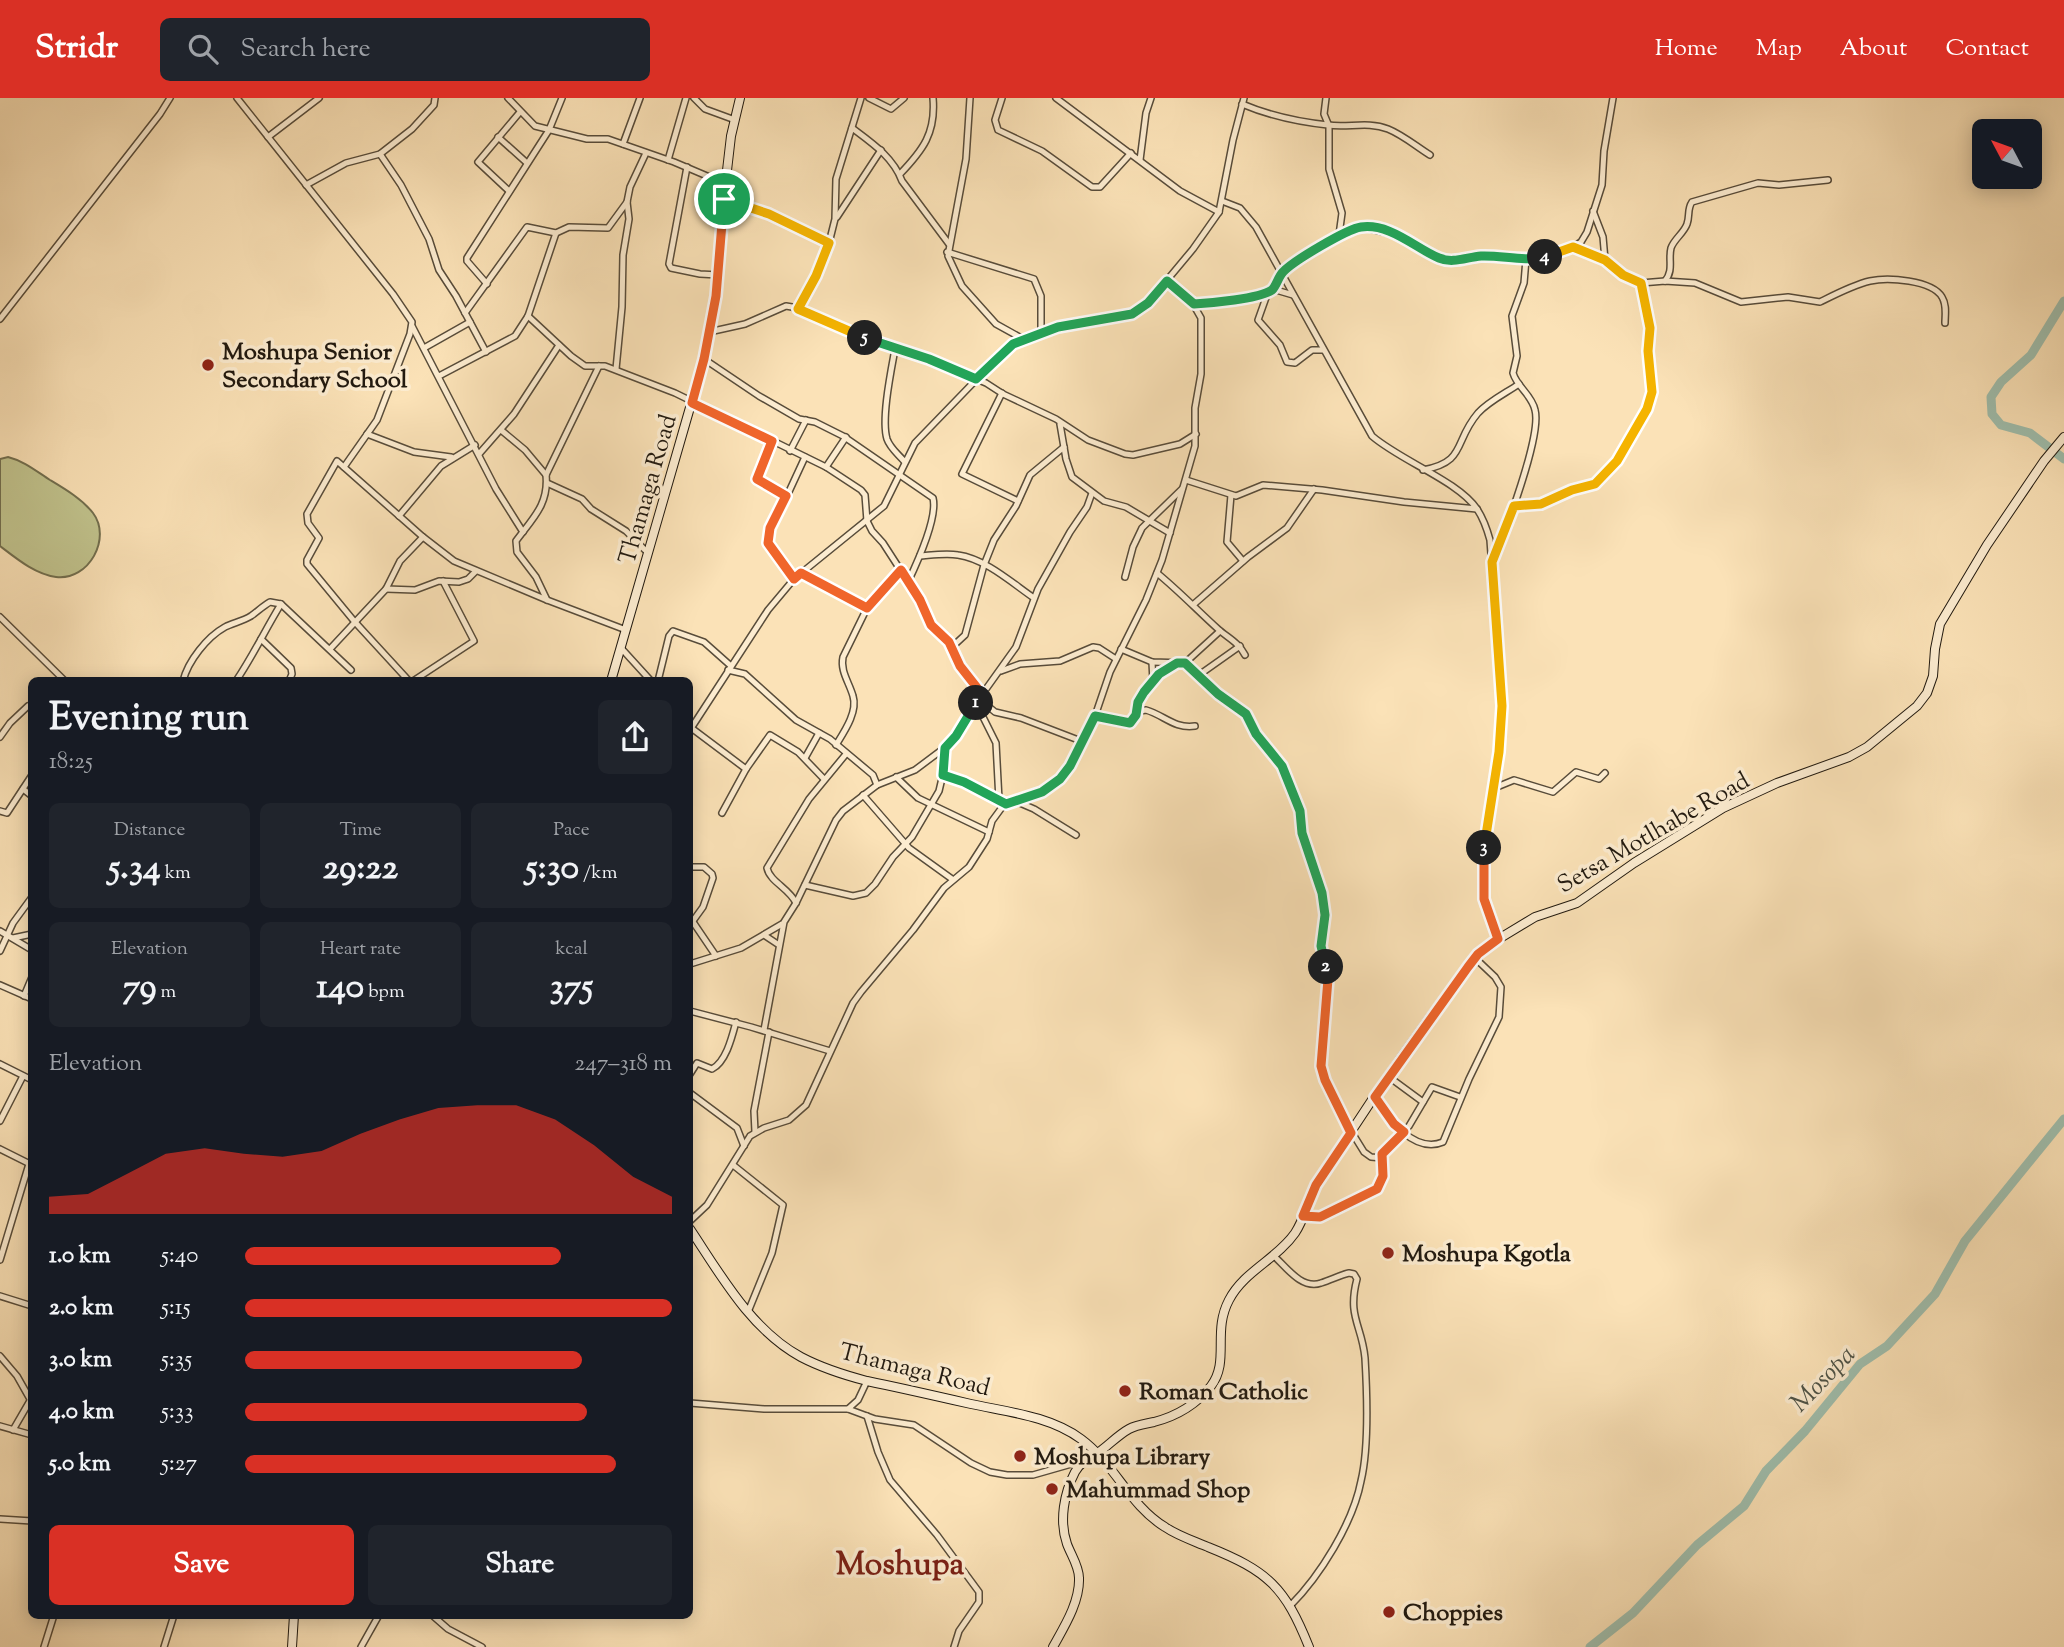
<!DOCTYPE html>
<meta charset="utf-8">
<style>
:root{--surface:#171b24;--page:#20242c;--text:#f1f3f6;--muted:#9ea1a6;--accent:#d93025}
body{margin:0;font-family:"Sorts Mill Goudy",serif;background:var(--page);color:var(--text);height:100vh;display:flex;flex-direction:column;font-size:26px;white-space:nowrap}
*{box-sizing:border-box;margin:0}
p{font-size:23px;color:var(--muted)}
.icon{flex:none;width:38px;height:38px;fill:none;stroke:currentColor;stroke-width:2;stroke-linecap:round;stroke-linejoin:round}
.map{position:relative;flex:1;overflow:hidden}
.side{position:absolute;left:28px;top:579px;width:665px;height:942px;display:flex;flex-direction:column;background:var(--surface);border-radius:10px;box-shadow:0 4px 18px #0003}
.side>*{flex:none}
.needle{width:46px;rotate:311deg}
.buttons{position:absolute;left:1972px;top:21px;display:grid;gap:14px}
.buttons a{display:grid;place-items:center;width:70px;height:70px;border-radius:10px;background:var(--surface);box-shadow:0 4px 18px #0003;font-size:35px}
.pin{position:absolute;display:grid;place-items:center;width:60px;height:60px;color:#fff;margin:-30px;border:4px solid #fff;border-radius:50%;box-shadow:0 2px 7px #0007}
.km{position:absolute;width:35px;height:35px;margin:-18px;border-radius:50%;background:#222;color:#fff;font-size:19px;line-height:35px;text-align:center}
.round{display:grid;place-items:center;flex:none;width:74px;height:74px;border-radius:10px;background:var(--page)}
.headline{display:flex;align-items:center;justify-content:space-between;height:119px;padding:0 21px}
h1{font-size:38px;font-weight:700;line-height:52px}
.stats{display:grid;grid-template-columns:repeat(3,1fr);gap:10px;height:119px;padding:7px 21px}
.stats div{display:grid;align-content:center;border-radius:10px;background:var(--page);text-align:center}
.stats b{font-size:35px;font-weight:700}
.stats small{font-size:19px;font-weight:400}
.stats p{font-size:19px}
.chart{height:196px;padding:14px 21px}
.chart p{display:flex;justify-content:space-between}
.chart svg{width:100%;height:126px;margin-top:7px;fill:var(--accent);opacity:.7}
.button{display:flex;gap:14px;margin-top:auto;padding:14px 21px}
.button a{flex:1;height:80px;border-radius:10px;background:var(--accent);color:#fff;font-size:28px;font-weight:700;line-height:80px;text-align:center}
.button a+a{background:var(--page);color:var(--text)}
ul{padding:0 21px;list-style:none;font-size:23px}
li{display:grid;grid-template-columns:112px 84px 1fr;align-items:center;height:52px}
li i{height:18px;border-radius:9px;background:var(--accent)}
header{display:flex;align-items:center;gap:42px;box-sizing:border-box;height:98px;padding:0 35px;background:var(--accent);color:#fff}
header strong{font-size:33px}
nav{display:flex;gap:38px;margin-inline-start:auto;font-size:24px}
.search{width:490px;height:63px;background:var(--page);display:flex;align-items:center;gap:18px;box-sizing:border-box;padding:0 24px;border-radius:10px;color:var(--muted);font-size:26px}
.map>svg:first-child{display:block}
.green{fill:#c1c38d;stroke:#726e4e;stroke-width:2}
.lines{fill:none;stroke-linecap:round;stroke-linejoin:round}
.river{stroke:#9fbead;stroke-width:9}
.street-casing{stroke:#584c3a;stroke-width:8}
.secondary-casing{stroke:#221a10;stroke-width:10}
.street{stroke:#fcecd0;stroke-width:5}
.secondary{stroke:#fcecd0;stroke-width:8}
.split-1-casing{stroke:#fff;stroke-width:14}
.split-2-casing{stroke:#fff;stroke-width:14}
.split-3-casing{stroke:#fff;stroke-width:14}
.split-4-casing{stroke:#fff;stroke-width:14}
.split-5-casing{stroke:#fff;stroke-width:14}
.split-6-casing{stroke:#fff;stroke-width:14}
.split-1{stroke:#f0652b;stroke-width:9}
.split-2{stroke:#22a559;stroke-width:9}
.split-3{stroke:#f0652b;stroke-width:9}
.split-4{stroke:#f5b400;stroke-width:9}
.split-5{stroke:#22a559;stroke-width:9}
.split-6{stroke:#f5b400;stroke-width:9}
.poi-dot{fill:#8f2418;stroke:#fcecd0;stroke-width:2.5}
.labels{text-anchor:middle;stroke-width:7;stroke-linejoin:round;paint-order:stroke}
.poi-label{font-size:24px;font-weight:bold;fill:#221a10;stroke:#fcecd0;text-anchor:start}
.street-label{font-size:24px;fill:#221a10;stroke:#fcecd0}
.water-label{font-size:26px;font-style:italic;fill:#4e5347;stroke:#fcecd0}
.district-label{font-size:32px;font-weight:bold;fill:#7a1f14;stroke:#fcecd0}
</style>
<header>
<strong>Stridr</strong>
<div class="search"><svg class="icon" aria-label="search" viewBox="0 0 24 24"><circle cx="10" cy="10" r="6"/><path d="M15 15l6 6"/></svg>Search here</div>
<nav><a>Home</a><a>Map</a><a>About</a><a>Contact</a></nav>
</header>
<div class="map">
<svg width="2064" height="1549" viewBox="0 0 2064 1549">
<rect width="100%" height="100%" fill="#fbe2b7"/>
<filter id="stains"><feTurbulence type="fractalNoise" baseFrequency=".00286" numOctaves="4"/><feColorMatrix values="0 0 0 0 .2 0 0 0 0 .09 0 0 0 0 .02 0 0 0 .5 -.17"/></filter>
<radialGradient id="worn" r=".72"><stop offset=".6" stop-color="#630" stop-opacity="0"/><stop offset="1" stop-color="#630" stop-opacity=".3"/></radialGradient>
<path class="green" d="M8,359c16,4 28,14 42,23 15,9 32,19 43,33 19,25 -4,68 -37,64 -21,-3 -39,-18 -56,-31v-87z"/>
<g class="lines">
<g class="river">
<path d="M2064,203l-33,54 -30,27 -10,15 1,17 9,11 29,8 34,26"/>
<path d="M1590,1549l43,-34 64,-68 47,-39 22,-35 39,-40 55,-67 27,-18 48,-52 30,-53 99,-122"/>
</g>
<defs>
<g id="street">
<path d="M237,0l156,196 19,28 -2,12 -33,86 -33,47"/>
<path d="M508,0l27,28 52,13h21l66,23 33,14 18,18"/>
<path d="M694,0l11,11 30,11"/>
<path d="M869,0l22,11 13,-11"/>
<path d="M970,0l-4,61 -18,97 14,30 34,38 27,15"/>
<path d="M1002,0l-7,22 3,10 44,21 50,36h8l31,-34"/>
<path d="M1056,0l124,93 39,21"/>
<path d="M1326,0l-2,16 5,12v43l13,44 -3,22"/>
<path d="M1242,6c26,11 57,18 86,21 20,3 40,-4 60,4 15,6 29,18 42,26"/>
<path d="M852,30c20,15 41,29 50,53l47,63"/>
<path d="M268,39l51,-39"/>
<path d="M498,39l29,26"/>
<path d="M623,46l17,-46"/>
<path d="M380,56l21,31 28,54 10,31 17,26 30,56"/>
<path d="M668,62l18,-62"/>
<path d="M1140,62l6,-47 5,-15"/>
<path d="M687,69l-18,97 2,4 29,6 18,1"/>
<path d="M900,76c23,-24 36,-41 33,-76"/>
<path d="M306,87l40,-22 34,-9 32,-25 22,-24 1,-7"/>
<path d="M509,93l-31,-29 42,-50"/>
<path d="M724,101l46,15 59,29"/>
<path d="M1222,103l18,7 16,19 116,209c29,25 86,45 105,73 6,9 10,20 13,31l12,166 -3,46 -15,93 -2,36 2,18 14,40"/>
<path d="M1593,113l10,26 2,23"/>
<path d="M837,119l44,-67"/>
<path d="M1573,149l32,13 18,15 18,8 24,-2 30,2 46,19 47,-5 32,5c16,-8 33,-17 50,-21 18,-4 62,-1 72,16 5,8 3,18 3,26"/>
<path d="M947,154l87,27 7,17v36"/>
<path d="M1665,183c9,-11 3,-21 6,-33 3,-9 13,-15 16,-24 3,-8 0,-15 5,-22l66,-19 21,2 49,-5"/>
<path d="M487,186l-20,-23v-3l82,-128 13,-32"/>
<path d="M1271,192l11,-18 57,-36 23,-9 35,8 50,25 33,-4 59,2 34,-11 8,-5 6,-10 15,-47 2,-34 9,-53"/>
<path d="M1268,194l-10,28 22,25 7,17 8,1 17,-13h11"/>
<path d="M1193,206l28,-2 55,-12 17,5"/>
<path d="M798,211l18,-33 13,-33 6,-24 1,-40 25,-81"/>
<path d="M465,215l62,-86 29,6 13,-6 39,1 19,-26"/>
<path d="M528,218l43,40 14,10h20l70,27 151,74 35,23 4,5 2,26 5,10 11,12 31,48 17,34 18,17 11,24 29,41 6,5 26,6 60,23"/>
<path d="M0,221l160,-205 10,-16"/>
<path d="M412,228l84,163 27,43"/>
<path d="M709,234l36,-8 41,-18 6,1 74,32 63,20 57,24 17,11 53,25 32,21 37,14 8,1 47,-11 16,-10"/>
<path d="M424,250l46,-26"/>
<path d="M895,251c-4,22 -14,70 -8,90 3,9 11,15 17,22"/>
<path d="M704,261l55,37 40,23 16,3 28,14 90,62c5,20 -16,65 -25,84"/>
<path d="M616,271l6,-62 1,-52 6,-36 -2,-17 3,-15 16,-34"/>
<path d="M439,278l76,-40 13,-20 28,-83"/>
<path d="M1002,295l-40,81 56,27"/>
<path d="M1060,326l6,35 6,18 32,24 22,6 44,26"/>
<path d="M501,332l24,20 21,25"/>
<path d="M367,336l47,18 37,5"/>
<path d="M772,343l-15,38 2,4 27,13"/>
<path d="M790,353l16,-31"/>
<path d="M479,356l35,-40 45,-69"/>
<path d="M826,369l20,-30"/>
<path d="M1423,372c44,-8 30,-28 55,-57 11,-12 28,-20 41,-29"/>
<path d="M1186,382l50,16 27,-11 59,5 82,12 73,7"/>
<path d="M547,385l35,16 9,10 35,22 22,22"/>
<path d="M1231,397l-4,47 16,19"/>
<path d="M1514,408l27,-2 31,-14 23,-6 22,-23 21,-37 14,-32 -4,-41 2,-23 -9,-45"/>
<path d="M399,418l42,-50 34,-21"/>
<path d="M920,458c13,-1 26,-3 38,-1 28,4 54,28 76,43"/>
<path d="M1493,462c12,-27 49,-125 42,-150 -3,-15 -18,-23 -22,-37l4,-17 -5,-40 12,-33 2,-24"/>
<path d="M801,475l66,35"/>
<path d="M1157,475c22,18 40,37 61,56 10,9 20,13 27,26"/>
<path d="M1125,479l8,-30 9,-19 40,-39"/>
<path d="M794,481l-24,-30 -2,-12 37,-80"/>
<path d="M386,491l29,1 24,-9 20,1 9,-3 8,-8"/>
<path d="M547,502l-11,-23 -19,-25 -1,-11c17,-23 33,-37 30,-66l53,-109"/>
<path d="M1194,506l54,-47 39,-29 27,-39"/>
<path d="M0,519l65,64"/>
<path d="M261,541l30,29 1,6 -3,7"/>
<path d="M952,549l13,-12 19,-70 10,-25 22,-34 14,-31 34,-28"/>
<path d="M621,550l30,33"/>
<path d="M330,551l56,-60 14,-28 23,-24"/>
<path d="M1121,551l31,13 33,1 33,31 28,20 10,20 26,32 18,45 2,22 20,60 3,22 -4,31 7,33 -7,73 2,23 20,43 21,34 7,5 11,1"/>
<path d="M1152,564l1,20"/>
<path d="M1185,565l35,-32"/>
<path d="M728,572l17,4 51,46 34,19 43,36 4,10"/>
<path d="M1001,573l19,-7 40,-3 33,-14 6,1 17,11"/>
<path d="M1199,577l41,-29"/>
<path d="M183,583c5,-20 24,-44 42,-54 8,-4 18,-6 26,-11 7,-5 12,-10 19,-14l11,2 70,66"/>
<path d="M236,583c17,-25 29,-51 45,-77"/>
<path d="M409,583l-55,-60 -47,-57v-4l12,-22 -11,-15 -1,-9 30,-53 86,76 31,24 93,39 79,30"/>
<path d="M413,583l61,-40 -31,-60"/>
<path d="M658,583l11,-45 4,-5 31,11 27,24"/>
<path d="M976,605l20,40 3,57"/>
<path d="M1136,617l4,-4 6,-1c18,5 28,19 49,16"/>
<path d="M1095,618l35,7c7,-8 5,-17 10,-26 8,-15 23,-26 37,-34"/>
<path d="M690,629l56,42"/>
<path d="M690,632l78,-120 26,-31 90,-73 31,-63 90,-93 18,-11 35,-12 74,-13 16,-11 45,-54 26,-37 14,-72 11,-42"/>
<path d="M0,639l10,-14 18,-17"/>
<path d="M836,647c8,-13 22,-33 17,-49 -4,-14 -13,-25 -10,-39l24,-49 34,-38"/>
<path d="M805,660l14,-25"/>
<path d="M943,677l21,7 36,19"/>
<path d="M896,679l22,21 71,34"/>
<path d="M23,691l9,7"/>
<path d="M1492,691l22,-9 39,12 23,-20 23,7 6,-6"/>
<path d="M863,697l46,53 43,31"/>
<path d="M1013,702l21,9 42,26"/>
<path d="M0,713l7,2 25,-38"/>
<path d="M722,715l24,-44 24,-34 28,17 26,27"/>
<path d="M690,769h14l8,7 1,4 -10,29 -13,18"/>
<path d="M805,787l48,11 13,-3 9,-9 18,-27 19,-20 27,-46 4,-17 2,-26"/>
<path d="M796,805c-7,-15 -26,-21 -29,-35l42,-69 37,-45"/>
<path d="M693,824l23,34"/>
<path d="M0,833l32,19"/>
<path d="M764,837l15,10"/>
<path d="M13,840l19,-4"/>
<path d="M0,853l13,-28 19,-26"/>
<path d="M690,866l51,-16 41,-24"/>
<path d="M0,887l32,14"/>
<path d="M24,898l8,-19"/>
<path d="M690,913l61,16 79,24"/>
<path d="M764,932l20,-108 12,-19 40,-83 7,-9 34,-26 38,-15 36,-27 25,-40 40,-56 22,-58 32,-57 17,-25 5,-14"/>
<path d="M0,966l32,16"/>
<path d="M690,976l7,-11 15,6c14,-7 20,-32 24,-47"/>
<path d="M1389,979l34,25"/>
<path d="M690,995l47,35 7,18"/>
<path d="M1375,999c12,22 40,57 68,45l26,-63 30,-62 2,-30 -6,-10 -20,-19"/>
<path d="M0,1023l23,-45"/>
<path d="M755,1034l-1,-21 15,-79"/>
<path d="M0,1051l32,16"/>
<path d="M733,1067l50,40 -11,48 -24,59"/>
<path d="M1303,1118l17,1 57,-28 6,-13 -1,-22 27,-28 23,-39 28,10"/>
<path d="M690,1123l17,-16 43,-69 14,-8 25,-8 17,-15 47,-102 8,-11 52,-62 31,-42 25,-21 18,-28 5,-18 11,-15 10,-6 29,-8 24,-20 29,-56 15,-44 36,-72 16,-40 33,-114v-38l6,-34v-56l-8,-14 -26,-23"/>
<path d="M1273,1157c13,12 29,35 48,28 10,-3 19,-8 28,-10l5,1 3,5c-10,38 5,46 8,79 2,34 4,90 -4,123 -8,42 -41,95 -71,125"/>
<path d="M0,1162l29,-96"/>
<path d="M0,1198l32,10"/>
<path d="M0,1258l17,20 13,23"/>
<path d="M690,1305l74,6h84l10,-9 9,-19"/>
<path d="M848,1311l27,10 39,6 57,38 19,9 17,3h26l49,-14"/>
<path d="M867,1318l11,36 12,28 47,55 42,57v10l-20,29 -5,16"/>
<path d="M0,1328l32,9"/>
<path d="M13,1332l18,-31"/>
<path d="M0,1421l32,2"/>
<path d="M432,1517l16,14 34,18"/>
<path d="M44,1549l10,-32"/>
<path d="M164,1549l10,-32"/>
<path d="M361,1549l18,-32"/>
</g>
<g id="secondary">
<path d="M611,583l93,-322 12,-63 10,-117 5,-43 9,-38"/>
<path d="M690,1131c30,45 61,101 111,128 21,11 43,18 66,24 34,7 69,15 104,23 37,8 79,12 110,35 34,25 48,66 84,88 13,9 29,14 43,20 60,24 77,40 101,100"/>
<path d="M292,1549l2,-32"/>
<path d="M1053,1549c11,-20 27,-45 26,-69 0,-12 -8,-23 -12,-34 -8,-23 -3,-51 8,-72 6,-11 15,-14 24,-20 10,-7 19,-17 30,-23 7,-4 16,-5 25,-7 23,-6 42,-17 57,-36 19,-25 1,-54 18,-86 15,-29 48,-41 66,-67 10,-15 13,-33 22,-48 49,-79 103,-157 161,-231l9,-8 48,-29 42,-14 57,-40 89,-55 54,-25 72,-26 18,-10 50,-41 10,-13 6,-17 2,-27 5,-25 47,-79 57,-84 20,-24"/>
</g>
</defs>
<use href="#street" class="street-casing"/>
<use href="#secondary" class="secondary-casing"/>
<use href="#street" class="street"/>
<use href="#secondary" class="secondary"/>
</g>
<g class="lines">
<defs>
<path id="split-1" d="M724,101l-8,97 -12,63 -12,44 80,38 -15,38 29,17 -16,32 -2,15 26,36 7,-6 66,35 34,-38 19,30 11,25 18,17 11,24 22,28 -6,9"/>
<path id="split-2" d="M976,605l-20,33 -11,12 -2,27 21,7 42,22 36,-12 18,-13 10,-13 25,-50 35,7 6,-8 2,-13 6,-10 15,-18 18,-11h8l33,31 28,20 10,20 26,32 18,45 2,22 20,60 3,22 -4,31 5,21"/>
<path id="split-3" d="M1326,869l2,12 -7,87 4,14 26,53 -35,52 -13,31 17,1 57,-28 6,-13 -1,-22 22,-22 -10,-8 -19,-27 93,-130 10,-13 20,-15 -14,-40v-51"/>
<path id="split-4" d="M1484,750l15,-96 3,-46 -10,-144 22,-56 27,-2 31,-14 23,-6 22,-23 30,-52 5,-17 -4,-41 2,-23 -9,-45 -18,-8 -18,-15 -32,-13 -28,10"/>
<path id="split-5" d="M865,240l64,21 47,20 37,-35 45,-17 74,-13 16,-11 19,-22 27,23c16,-1 65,-5 78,-14 5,-5 6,-13 11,-18 10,-11 64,-43 78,-45 29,-4 54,21 78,31 14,6 28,-1 42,-2 21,-1 42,6 64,1"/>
<path id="split-6" d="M724,101l45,15 60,29 -13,33 -18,33 67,29"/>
</defs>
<use href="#split-1" class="split-1-casing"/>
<use href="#split-2" class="split-2-casing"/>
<use href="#split-3" class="split-3-casing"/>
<use href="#split-4" class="split-4-casing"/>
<use href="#split-5" class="split-5-casing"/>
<use href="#split-6" class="split-6-casing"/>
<use href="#split-1" class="split-1"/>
<use href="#split-2" class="split-2"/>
<use href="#split-3" class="split-3"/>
<use href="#split-4" class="split-4"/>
<use href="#split-5" class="split-5"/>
<use href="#split-6" class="split-6"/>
</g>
<g class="poi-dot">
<circle cx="208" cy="267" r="7"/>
<circle cx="1388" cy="1155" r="7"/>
<circle cx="1125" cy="1293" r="7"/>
<circle cx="1020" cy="1358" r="7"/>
<circle cx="1052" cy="1391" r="7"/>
<circle cx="1389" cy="1514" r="7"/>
</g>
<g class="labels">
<g class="poi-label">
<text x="222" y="261">Moshupa Senior<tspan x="222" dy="28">Secondary School</tspan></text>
<text x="1402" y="1163">Moshupa Kgotla</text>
<text x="1139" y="1301">Roman Catholic</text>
<text x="1034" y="1366">Moshupa Library</text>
<text x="1066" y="1399">Mahummad Shop</text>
<text x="1403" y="1522">Choppies</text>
</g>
<g class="street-label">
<text transform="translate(647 391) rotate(-74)" y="8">Thamaga Road</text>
<text transform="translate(1653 734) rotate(-30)" y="8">Setsa Motlhabe Road</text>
<text transform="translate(915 1271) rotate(14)" y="8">Thamaga Road</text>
</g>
<g class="water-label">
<text transform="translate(1822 1280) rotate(-46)" y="9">Mosopa</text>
</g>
<g class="district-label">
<text x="900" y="1476">Moshupa</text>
</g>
</g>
<rect width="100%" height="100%" filter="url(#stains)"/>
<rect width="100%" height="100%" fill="url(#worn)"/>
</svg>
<div class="buttons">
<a><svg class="needle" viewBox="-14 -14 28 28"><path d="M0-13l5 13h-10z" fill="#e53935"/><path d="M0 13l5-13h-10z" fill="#9ea1a6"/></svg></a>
</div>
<div class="pin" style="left:724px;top:101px;background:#1e9e55"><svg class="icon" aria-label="arrive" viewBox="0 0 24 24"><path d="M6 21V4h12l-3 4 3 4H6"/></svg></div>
<b class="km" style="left:976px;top:605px">1</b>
<b class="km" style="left:1326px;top:869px">2</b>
<b class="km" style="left:1484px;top:750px">3</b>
<b class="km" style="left:1545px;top:159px">4</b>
<b class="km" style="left:865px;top:240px">5</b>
<section class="side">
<div class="headline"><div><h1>Evening run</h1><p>18:25</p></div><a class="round"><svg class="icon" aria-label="share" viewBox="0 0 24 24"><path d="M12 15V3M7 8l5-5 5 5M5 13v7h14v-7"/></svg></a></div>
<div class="stats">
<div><p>Distance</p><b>5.34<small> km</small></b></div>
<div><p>Time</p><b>29:22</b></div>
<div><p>Pace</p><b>5:30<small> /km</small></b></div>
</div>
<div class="stats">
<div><p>Elevation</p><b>79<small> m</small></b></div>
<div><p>Heart rate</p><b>140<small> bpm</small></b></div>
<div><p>kcal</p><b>375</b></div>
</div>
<div class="chart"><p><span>Elevation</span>247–318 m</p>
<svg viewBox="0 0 160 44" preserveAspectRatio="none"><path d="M0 44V38L10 37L20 30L30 23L40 21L50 23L60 24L70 22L80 16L90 11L100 7L110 6L120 6L130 11L140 20L150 31L160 38V44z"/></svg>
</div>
<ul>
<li><b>1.0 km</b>5:40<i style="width:74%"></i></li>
<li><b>2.0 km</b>5:15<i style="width:100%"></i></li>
<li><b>3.0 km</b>5:35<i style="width:79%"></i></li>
<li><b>4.0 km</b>5:33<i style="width:80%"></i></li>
<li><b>5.0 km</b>5:27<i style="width:87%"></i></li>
</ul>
<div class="button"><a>Save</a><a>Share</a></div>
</section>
</div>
